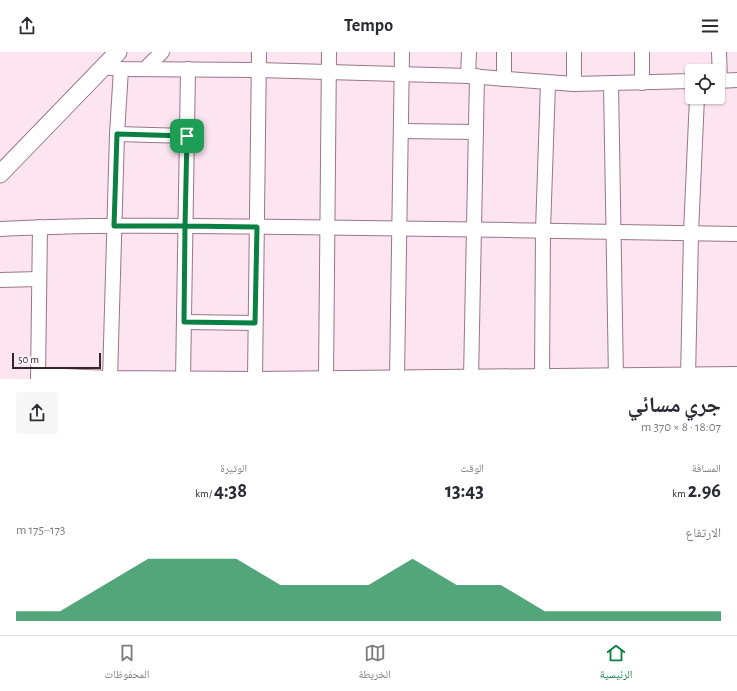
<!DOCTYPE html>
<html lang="ar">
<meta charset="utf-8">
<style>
:root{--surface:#fff;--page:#f7f7f7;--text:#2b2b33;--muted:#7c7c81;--line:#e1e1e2;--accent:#0b8043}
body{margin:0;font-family:"Alegreya Sans","Noto Naskh Arabic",sans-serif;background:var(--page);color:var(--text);direction:rtl;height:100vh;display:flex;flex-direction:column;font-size:15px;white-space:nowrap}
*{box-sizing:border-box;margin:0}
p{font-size:13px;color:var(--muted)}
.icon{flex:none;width:22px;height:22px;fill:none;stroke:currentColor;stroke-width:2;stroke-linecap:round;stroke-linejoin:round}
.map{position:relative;height:327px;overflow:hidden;direction:ltr}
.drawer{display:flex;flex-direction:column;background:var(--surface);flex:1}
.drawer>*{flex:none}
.buttons{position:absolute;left:685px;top:12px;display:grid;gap:8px}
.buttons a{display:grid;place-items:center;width:40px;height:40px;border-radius:4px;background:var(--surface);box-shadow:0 1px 3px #0004;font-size:20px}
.scale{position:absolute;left:12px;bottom:10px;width:89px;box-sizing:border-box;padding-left:4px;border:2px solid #34252d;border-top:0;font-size:11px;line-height:14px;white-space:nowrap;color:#34252d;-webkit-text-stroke:3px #fff7fb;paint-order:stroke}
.pin{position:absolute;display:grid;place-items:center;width:34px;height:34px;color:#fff;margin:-17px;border-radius:8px;box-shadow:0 2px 6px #0006}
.round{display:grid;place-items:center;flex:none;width:42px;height:42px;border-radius:4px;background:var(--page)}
.summary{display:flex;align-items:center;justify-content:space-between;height:68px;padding:0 16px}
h1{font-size:22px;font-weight:700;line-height:30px}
.metrics{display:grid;grid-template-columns:repeat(3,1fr);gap:6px;height:68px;padding:4px 16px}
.metrics div{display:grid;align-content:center}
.metrics b{font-size:20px;font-weight:700}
.metrics small{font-size:11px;font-weight:400}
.metrics p{font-size:11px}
.chart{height:112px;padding:8px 16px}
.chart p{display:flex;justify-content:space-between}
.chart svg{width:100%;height:72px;margin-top:4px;fill:var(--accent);opacity:.7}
header{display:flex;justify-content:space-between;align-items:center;height:52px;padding:0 16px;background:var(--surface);font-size:18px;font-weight:700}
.tabs{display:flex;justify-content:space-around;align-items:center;height:56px;border-top:1px solid var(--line);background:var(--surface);font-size:11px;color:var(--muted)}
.tabs a{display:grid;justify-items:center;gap:2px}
.tabs .on{color:var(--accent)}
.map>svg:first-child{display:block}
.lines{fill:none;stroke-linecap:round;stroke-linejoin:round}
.minor-casing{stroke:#997688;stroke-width:16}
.major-casing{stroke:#997688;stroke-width:19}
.minor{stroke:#fff;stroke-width:14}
.major{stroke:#fff;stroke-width:17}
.route-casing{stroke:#fff;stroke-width:8}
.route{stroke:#0b8043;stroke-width:5}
</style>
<header><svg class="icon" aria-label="menu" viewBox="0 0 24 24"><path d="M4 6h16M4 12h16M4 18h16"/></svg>Tempo<svg class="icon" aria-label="share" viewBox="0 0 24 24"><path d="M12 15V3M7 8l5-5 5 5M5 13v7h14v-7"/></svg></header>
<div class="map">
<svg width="737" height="327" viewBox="0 0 737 327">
<rect width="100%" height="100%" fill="#fce4f0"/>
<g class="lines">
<defs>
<g id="minor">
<path d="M504,0v27"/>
<path d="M642,0v31"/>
<path d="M719,0l1,29"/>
<path d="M103,15l18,2 137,1 210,6 106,8 118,-3"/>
<path d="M145,17l17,-17"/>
<path d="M468,24l1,-24"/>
<path d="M718,29l19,-1"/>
<path d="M574,32v-32"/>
<path d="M611,32l5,295"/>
<path d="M401,79l75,1"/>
<path d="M117,82l70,2"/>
<path d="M0,177c96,-5 193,-3 289,-2 149,1 299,5 448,7"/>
<path d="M0,228l39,-1"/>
<path d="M184,270l71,1"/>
<path d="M38,323l73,3 144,1 482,-5"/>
<path d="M38,327l2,-152"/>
<path d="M110,327l7,-245 4,-65"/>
<path d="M183,327l5,-310"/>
<path d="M255,327l4,-327"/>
<path d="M326,327l3,-327"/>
<path d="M397,327l5,-327"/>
<path d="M471,327l6,-303"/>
<path d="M542,327l1,-149 5,-147"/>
<path d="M688,327l3,-146 6,-136"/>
</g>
<path id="major" d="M0,122l118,-122"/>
</defs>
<use href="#minor" class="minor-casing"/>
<use href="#major" class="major-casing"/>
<use href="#minor" class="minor"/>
<use href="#major" class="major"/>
</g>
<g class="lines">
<defs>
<path id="route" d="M187,84l-70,-2 -3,92h71l-1,96 71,1 2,-96 -72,-1 2,-90"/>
</defs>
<use href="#route" class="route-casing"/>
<use href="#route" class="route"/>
</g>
</svg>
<div class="buttons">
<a><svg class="icon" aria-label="locate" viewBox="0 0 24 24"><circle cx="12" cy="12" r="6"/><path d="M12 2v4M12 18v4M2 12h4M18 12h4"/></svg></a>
</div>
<div class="scale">50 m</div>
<div class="pin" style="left:187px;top:84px;background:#1e9e55"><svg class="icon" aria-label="arrive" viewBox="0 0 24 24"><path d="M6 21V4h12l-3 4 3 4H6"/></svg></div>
</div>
<section class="drawer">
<div class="summary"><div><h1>جري مسائي</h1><p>18:07 · 8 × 370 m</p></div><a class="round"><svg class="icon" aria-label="share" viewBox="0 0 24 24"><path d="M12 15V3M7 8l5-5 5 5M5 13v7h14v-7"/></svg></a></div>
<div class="metrics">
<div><p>المسافة</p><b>2.96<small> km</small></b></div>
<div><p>الوقت</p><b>13:43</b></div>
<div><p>الوتيرة</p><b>4:38<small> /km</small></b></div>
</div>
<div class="chart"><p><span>الارتفاع</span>173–175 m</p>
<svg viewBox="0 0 160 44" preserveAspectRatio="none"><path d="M0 44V38L10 38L20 22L30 6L40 6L50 6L60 22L70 22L80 22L90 6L100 22L110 22L120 38L130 38L140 38L150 38L160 38V44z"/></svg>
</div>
</section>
<nav class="tabs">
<a class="on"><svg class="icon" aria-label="home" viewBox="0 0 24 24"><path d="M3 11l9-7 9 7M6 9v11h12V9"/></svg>الرئيسية</a>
<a><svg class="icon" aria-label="map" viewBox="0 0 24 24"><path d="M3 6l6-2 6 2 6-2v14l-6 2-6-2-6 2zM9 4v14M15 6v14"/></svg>الخريطة</a>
<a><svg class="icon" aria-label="saved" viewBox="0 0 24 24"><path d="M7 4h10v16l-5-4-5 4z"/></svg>المحفوظات</a>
</nav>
